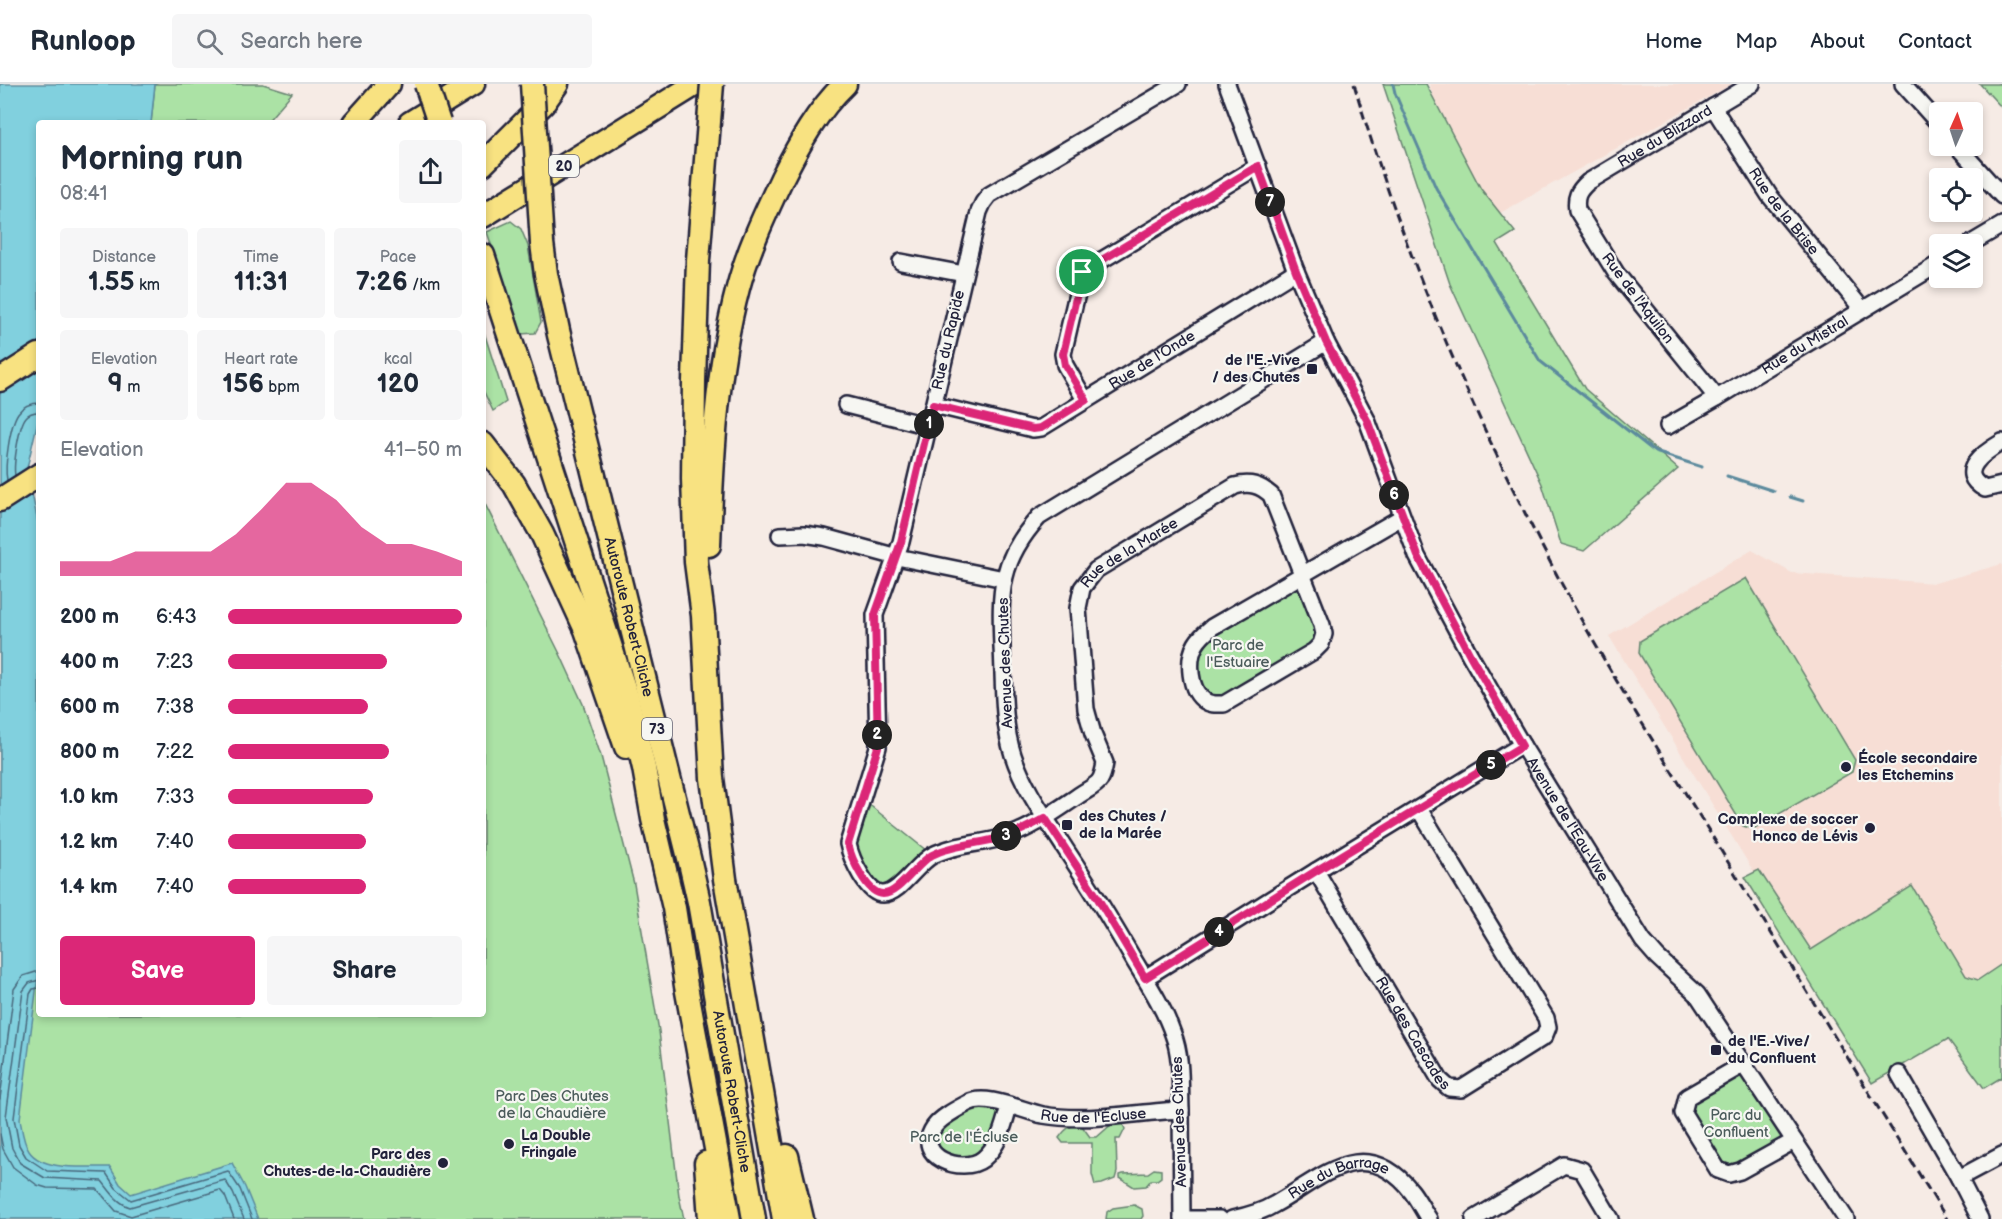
<!DOCTYPE html>
<meta charset="utf-8">
<style>
:root{--surface:#fff;--page:#f6f6f7;--text:#1f2937;--muted:#747a83;--line:#e0e1e3;--accent:#db2777}
body{margin:0;font-family:"Balsamiq Sans",sans-serif;background:var(--page);color:var(--text);height:100vh;display:flex;flex-direction:column;font-size:22px;white-space:nowrap}
*{box-sizing:border-box;margin:0}
p{font-size:20px;color:var(--muted)}
.icon{flex:none;width:33px;height:33px;fill:none;stroke:currentColor;stroke-width:2;stroke-linecap:round;stroke-linejoin:round}
.map{position:relative;flex:1;overflow:hidden}
.drawer{position:absolute;left:36px;top:36px;width:450px;height:897px;display:flex;flex-direction:column;background:var(--surface);border-radius:6px;box-shadow:0 3px 9px #0003}
.drawer>*{flex:none}
.needle{width:39px;rotate:3deg}
.controls{position:absolute;left:1929px;top:18px;display:grid;gap:12px}
.controls a{display:grid;place-items:center;width:54px;height:54px;border-radius:6px;background:var(--surface);box-shadow:0 3px 9px #0003;font-size:30px}
.pin{position:absolute;display:grid;place-items:center;width:51px;height:51px;color:#fff;margin:-26px;border:3px solid #fff;border-radius:50%;box-shadow:0 2px 6px #0007}
.km{position:absolute;width:30px;height:30px;margin:-15px;border-radius:50%;background:#222;color:#fff;font-size:16px;line-height:30px;text-align:center}
.round{display:grid;place-items:center;flex:none;width:63px;height:63px;border-radius:6px;background:var(--page)}
.overview{display:flex;align-items:center;justify-content:space-between;height:102px;padding:0 24px}
h1{font-size:33px;font-weight:700;line-height:45px}
.figures{display:grid;grid-template-columns:repeat(3,1fr);gap:9px;height:102px;padding:6px 24px}
.figures div{display:grid;align-content:center;border-radius:6px;background:var(--page);text-align:center}
.figures b{font-size:26px;font-weight:700}
.figures small{font-size:16px;font-weight:400}
.figures p{font-size:16px}
.chart{height:168px;padding:12px 24px}
.chart p{display:flex;justify-content:space-between}
.chart svg{width:100%;height:108px;margin-top:6px;fill:var(--accent);opacity:.7}
.button{display:flex;gap:12px;margin-top:auto;padding:12px 24px}
.button a{flex:1;height:69px;border-radius:6px;background:var(--accent);color:#fff;font-size:24px;font-weight:700;line-height:69px;text-align:center}
.button a+a{background:var(--page);color:var(--text)}
ul{padding:0 24px;list-style:none;font-size:20px}
li{display:grid;grid-template-columns:96px 72px 1fr;align-items:center;height:45px}
li i{height:15px;border-radius:8px;background:var(--accent)}
header{display:flex;align-items:center;gap:36px;box-sizing:border-box;height:84px;padding:0 30px;background:var(--surface);border-bottom:2px solid var(--line)}
header strong{font-size:28px}
nav{display:flex;gap:33px;margin-inline-start:auto;font-size:21px}
.search{width:420px;height:54px;background:var(--page);display:flex;align-items:center;gap:15px;box-sizing:border-box;padding:0 21px;border-radius:6px;color:var(--muted);font-size:22px}
.map>svg:first-child{display:block}
.built{fill:#f7ded5}
.green{fill:#abe2a5;stroke:#668270;stroke-width:1.5}
.water{fill:#81d0de;stroke:#5b8a9d;stroke-width:1.5}
.lines{fill:none;stroke-linecap:round;stroke-linejoin:round}
.shore{stroke:#48687c;stroke-width:1.5}
.stream{stroke:#5b8a9d;stroke-width:3}
.minor-casing{stroke:#22223b;stroke-width:20}
.highway-casing{stroke:#22223b;stroke-width:27}
.minor{stroke:#f6f6f2;stroke-width:15}
.highway{stroke:#f8e281;stroke-width:22}
.rail{stroke:#22223b;stroke-width:3;stroke-dasharray:9 4.5;stroke-linecap:butt}
.highway-bridge-casing{stroke:#22223b;stroke-width:27;stroke-linecap:butt}
.highway-bridge{stroke:#f8e281;stroke-width:22}
.route-casing{stroke:#fff;stroke-width:12}
.route{stroke:#db2777;stroke-width:8}
.poi-dot{fill:#22223b;stroke:#f6f6f2;stroke-width:2}
.labels{text-anchor:middle;stroke-width:4.5;stroke-linejoin:round;paint-order:stroke}
.shield{fill:#f6f6f2;stroke:#626272;stroke-width:1.5}
.shield-label{font-size:14px;font-weight:bold;fill:#22223b}
.street-label{font-size:15px;fill:#22223b;stroke:#f6f6f2}
.poi-label{font-size:15px;font-weight:bold;fill:#22223b;stroke:#f6f6f2;text-anchor:start}
.park-label{font-size:15px;fill:#4b5c5b;stroke:#f6f6f2}
</style>
<header>
<strong>Runloop</strong>
<div class="search"><svg class="icon" aria-label="search" viewBox="0 0 24 24"><circle cx="10" cy="10" r="6"/><path d="M15 15l6 6"/></svg>Search here</div>
<nav><a>Home</a><a>Map</a><a>About</a><a>Contact</a></nav>
</header>
<div class="map">
<svg width="2002" height="1135" viewBox="0 0 2002 1135">
<rect width="100%" height="100%" fill="#f6ebe5"/>
<filter id="ink" filterUnits="userSpaceOnUse"><feTurbulence type="fractalNoise" baseFrequency=".0167" numOctaves="2"/><feDisplacementMap in="SourceGraphic" scale="12" xChannelSelector="R" yChannelSelector="G"/><feConvolveMatrix kernelMatrix="1 2 1 2 8 2 1 2 1" color-interpolation-filters="sRGB"/></filter>
<g filter="url(#ink)">
<g class="built">
<path d="M1429,0h303l-232,129 -19,-24 -48,-93z"/>
<path d="M1752,466l40,23 143,10 67,-19v414l-34,19 -159,-35 -200,-326z"/>
</g>
<g class="green">
<path d="M155,0h108l29,9 -26,30h-115z"/>
<path d="M1383,0h43l55,105 34,43 -18,11 88,146 93,80 -94,82 -23,-7 -19,-60 -92,-200z"/>
<path d="M1980,0h22v24z"/>
<path d="M511,137l10,8 7,17 13,76 -6,11 -14,1 -34,-102z"/>
<path d="M483,245l23,73 -13,9 -10,-21z"/>
<path d="M483,416l78,156 22,48 18,52 33,128 25,147 20,165 5,23h-684v-666l39,-23v484h444z"/>
<path d="M1301,492l20,68 -108,60 -22,-31 10,-37z"/>
<path d="M1746,494l109,182 -3,12 -99,57 -10,-3 -104,-173 1,-12z"/>
<path d="M862,715l70,56 -38,36 -19,1 -26,-55z"/>
<path d="M1759,786l52,80 101,-64 54,90 12,4 24,-16v113l-18,11 -36,-49 -76,44 -127,-206z"/>
<path d="M1744,980l50,77 -65,33 -45,-70z"/>
<path d="M1009,1022l-28,55 -45,-4 -1,-32 24,-17z"/>
<path d="M1113,1039h9l3,6 -5,10h-4l1,33 -2,7 -13,5 -7,1 -3,-11v-31h-29l-4,-5c7,-10 11,-13 23,-12l8,11h7z"/>
<path d="M1154,1085l7,1v7l-4,3h-6l-5,6 -12,1 -14,-9v-3l3,-1 25,-1z"/>
<path d="M1134,1121l8,4 1,7 -2,3h-35l1,-7 6,-4z"/>
</g>
<path class="water" d="M0,0h155l-4,39h-112v293l-12,52 12,60v440l-19,151c2,11 3,23 9,32 14,21 59,15 81,16l10,17 11,10 101,-31 13,24 13,32h-258z"/>
<g class="lines">
<g class="shore">
<path d="M15,391c-2,-10 4,-50 11,-58 3,-4 8,-5 13,-5"/>
<path d="M7,396c-3,-14 3,-55 11,-67 5,-7 12,-10 21,-10"/>
<path d="M39,896l-10,3 -6,8 -17,126 6,31 8,15 25,15 57,3c8,10 15,22 28,26l95,-27 8,13 11,26"/>
<path d="M39,904l-6,1 -3,5 -16,124 5,27 7,12 21,14 59,2 10,15 15,12 97,-29 12,18 12,30"/>
<path d="M0,1015l14,-110 9,-13 16,-5"/>
<path d="M0,1050l3,15 10,18 24,18 10,3 50,1 19,22 15,5 89,-26 5,6 9,23"/>
</g>
<g class="stream">
<path d="M1393,0l2,9 41,95 104,173 115,91 47,15"/>
<path d="M1727,392l47,15"/>
<path d="M1790,413l13,4"/>
</g>
<defs>
<g id="minor">
<path id="s1" d="M1178,0l-189,111 -6,8 -4,9 -78,330 -26,73 3,132 -30,97c3,14 19,51 35,50 17,0 34,-31 50,-39 22,-11 49,-11 72,-18 28,-9 52,-27 76,-43 6,-4 15,-8 19,-14 3,-5 4,-11 5,-17l-12,-29 -7,-25 -8,-101 4,-20 14,-18 139,-84c15,-4 25,-1 36,9l51,130 2,9 -3,10 -7,7 -90,53c-7,0 -13,1 -19,-3 -16,-10 -18,-42 -9,-57 4,-7 10,-12 16,-17l190,-110"/>
<path id="s2" d="M1227,0l69,187 30,71 41,78 50,136 53,99 52,90 121,196 14,16 40,37 149,225"/>
<path d="M1903,0l37,41"/>
<path id="s3" d="M1713,23l56,88 93,114"/>
<path d="M1957,62l45,50"/>
<path d="M1970,160l32,-19"/>
<path d="M901,178l63,12"/>
<path id="s4" d="M1717,314l-101,-125 -39,-63c-2,-13 1,-19 11,-28l164,-98"/>
<path d="M1085,316l-20,-35 -2,-11 19,-82 176,-106"/>
<path d="M846,321l83,21"/>
<path id="s5" d="M934,321l99,24 8,-1 255,-157"/>
<path id="s6" d="M1668,342l49,-28 223,-135"/>
<path d="M2002,358c-17,10 -48,30 -17,47l17,-4"/>
<path d="M780,451l24,-1 20,3 73,20 107,22"/>
<path id="s7" d="M1316,787l124,209 9,8 12,1 83,-52 4,-10 -2,-9 -127,-209"/>
<path d="M1145,894l171,-107 206,-126"/>
<path d="M1744,980l-57,33 -4,16 35,57 11,4 11,-3 54,-30"/>
<path d="M1899,990l60,104 21,41"/>
<path id="s8" d="M1009,1022c-5,19 -10,40 -26,53 -21,16 -70,-2 -49,-32 7,-10 23,-18 34,-24 18,-10 55,8 75,12 46,8 92,-3 138,-5"/>
<path d="M1959,1094l43,-23"/>
<path d="M1182,1135c0,-36 -1,-73 -1,-109 -1,-25 1,-53 -8,-76 -9,-26 -24,-49 -38,-72 -22,-38 -45,-76 -69,-112 -19,-30 -42,-61 -53,-95 -11,-34 -9,-72 -11,-108 -2,-56 -3,-86 37,-130l287,-175"/>
<path d="M1182,1135h38"/>
<path id="s9" d="M1232,1135c15,-3 30,-7 43,-15 47,-26 90,-72 137,-12 6,8 11,18 17,27"/>
<path d="M1474,1135l90,-54 18,5 29,49"/>
</g>
<g id="highway">
<path d="M354,39l35,-39"/>
<path d="M410,39l63,-39"/>
<path d="M707,63l-9,113 -4,121 -1,98 3,83 7,54 9,162 13,101 59,340"/>
<path d="M483,80l60,-60 14,-20"/>
<path d="M483,132l213,-132"/>
<path id="s10" d="M542,159l4,31 13,61 130,523 10,44 55,317"/>
<path d="M483,171l144,442 17,71 9,51 21,89 12,78 43,233"/>
<path d="M0,296l39,-25"/>
<path d="M483,360l31,40 28,50 44,96 40,117"/>
<path d="M0,416l39,-25"/>
<path d="M709,461c3,-85 7,-174 29,-257 10,-38 27,-74 44,-110 17,-34 35,-67 63,-94"/>
<path d="M787,1072l15,63"/>
<path d="M706,1079l4,56"/>
</g>
</defs>
<use href="#minor" class="minor-casing"/>
<use href="#highway" class="highway-casing"/>
<use href="#minor" class="minor"/>
<use href="#highway" class="highway"/>
<path class="rail" d="M1354,0c48,163 114,321 193,472 50,97 109,190 167,283 77,127 155,254 233,380"/>
<defs>
<g id="highway-bridge">
<path d="M426,0l13,39"/>
<path d="M532,0l10,159"/>
<path d="M707,63l5,-63"/>
</g>
</defs>
<use href="#highway-bridge" class="highway-bridge-casing"/>
<use href="#highway-bridge" class="highway-bridge"/>
</g>
</g>
<g class="lines" filter="url(#ink)">
<defs>
<path id="route" d="M1258,82l38,105 30,71 41,78 51,136 52,99 52,91 -206,125 -171,107 -48,-81 -52,-79c-13,7 -27,15 -42,19 -22,7 -49,7 -71,18 -15,8 -33,39 -49,39 -16,0 -32,-36 -35,-50l30,-97 -3,-132 26,-73 32,-137 100,24 8,-1 45,-28 -21,-35 -2,-11 19,-82z"/>
</defs>
<use href="#route" class="route-casing"/>
<use href="#route" class="route"/>
</g>
<g class="poi-dot">
<rect x="1306" y="279" width="12" height="12" rx="3"/>
<circle cx="1846" cy="683" r="6"/>
<rect x="1061" y="735" width="12" height="12" rx="3"/>
<circle cx="1870" cy="744" r="6"/>
<rect x="1710" y="960" width="12" height="12" rx="3"/>
<circle cx="509" cy="1060" r="6"/>
<circle cx="443" cy="1079" r="6"/>
</g>
<g class="labels">
<g class="shield">
<rect x="549" y="71" width="30" height="22" rx="4.5"/>
<rect x="642" y="634" width="30" height="22" rx="4.5"/>
</g>
<g class="shield-label">
<text x="564" y="87">20</text>
<text x="657" y="650">73</text>
</g>
<g class="street-label">
<text dy="5" stroke="none"><textPath href="#s4" startOffset="356">Rue du Blizzard</textPath></text>
<text dy="5" stroke="none"><textPath href="#s3" startOffset="126">Rue de la Brise</textPath></text>
<text transform="translate(1638 214) rotate(53)" y="5">Rue de l'Aquilon</text>
<text transform="translate(948 256) rotate(-77)" y="5">Rue du Rapide</text>
<text dy="5" stroke="none"><textPath href="#s6" startOffset="159">Rue du Mistral</textPath></text>
<text dy="5" stroke="none"><textPath href="#s5" startOffset="240">Rue de l'Onde</textPath></text>
<text dy="5" stroke="none"><textPath href="#s1" startOffset="1460">Rue de la Marée</textPath></text>
<text dy="5" stroke="none"><textPath href="#s10" startOffset="384">Autoroute Robert-Cliche</textPath></text>
<text transform="translate(1005 579) rotate(-92)" y="5">Avenue des Chutes</text>
<text dy="5" stroke="none"><textPath href="#s2" startOffset="813">Avenue de l'Eau-Vive</textPath></text>
<text dy="5" stroke="none"><textPath href="#s7" startOffset="189">Rue des Cascades</textPath></text>
<text dy="5" stroke="none"><textPath href="#s10" startOffset="870">Autoroute Robert-Cliche</textPath></text>
<text dy="5" stroke="none"><textPath href="#s8" startOffset="312">Rue de l'Écluse</textPath></text>
<text transform="translate(1179 1038) rotate(-92)" y="5">Avenue des Chutes</text>
<text dy="5" stroke="none"><textPath href="#s9" startOffset="117">Rue du Barrage</textPath></text>
</g>
<g class="poi-label">
<text x="1300" y="281" text-anchor="end">de l'E.-Vive<tspan x="1300" dy="17">/ des Chutes</tspan></text>
<text x="1858" y="679">École secondaire<tspan x="1858" dy="17">les Etchemins</tspan></text>
<text x="1079" y="737">des Chutes /<tspan x="1079" dy="17">de la Marée</tspan></text>
<text x="1858" y="740" text-anchor="end">Complexe de soccer<tspan x="1858" dy="17">Honco de Lévis</tspan></text>
<text x="1728" y="962">de l'E.-Vive/<tspan x="1728" dy="17">du Confluent</tspan></text>
<text x="521" y="1056">La Double<tspan x="521" dy="17">Fringale</tspan></text>
<text x="431" y="1075" text-anchor="end">Parc des<tspan x="431" dy="17">Chutes-de-la-Chaudière</tspan></text>
</g>
<g class="park-label">
<text x="1238" y="566">Parc de<tspan x="1238" dy="17">l'Estuaire</tspan></text>
<text x="552" y="1017">Parc Des Chutes<tspan x="552" dy="17">de la Chaudière</tspan></text>
<text x="1736" y="1036">Parc du<tspan x="1736" dy="17">Confluent</tspan></text>
<text x="964" y="1058">Parc de l'Écluse</text>
</g>
</g>
</svg>
<div class="controls">
<a><svg class="needle" viewBox="-14 -14 28 28"><path d="M0-13l5 13h-10z" fill="#e53935"/><path d="M0 13l5-13h-10z" fill="#747a83"/></svg></a>
<a><svg class="icon" aria-label="locate" viewBox="0 0 24 24"><circle cx="12" cy="12" r="6"/><path d="M12 2v4M12 18v4M2 12h4M18 12h4"/></svg></a>
<a><svg class="icon" aria-label="layers" viewBox="0 0 24 24"><path d="M12 4l9 5-9 5-9-5zM3 14l9 5 9-5"/></svg></a>
</div>
<div class="pin" style="left:1082px;top:188px;background:#1e9e55"><svg class="icon" aria-label="arrive" viewBox="0 0 24 24"><path d="M6 21V4h12l-3 4 3 4H6"/></svg></div>
<b class="km" style="left:929px;top:340px">1</b>
<b class="km" style="left:877px;top:651px">2</b>
<b class="km" style="left:1006px;top:752px">3</b>
<b class="km" style="left:1219px;top:848px">4</b>
<b class="km" style="left:1491px;top:681px">5</b>
<b class="km" style="left:1394px;top:411px">6</b>
<b class="km" style="left:1270px;top:118px">7</b>
<section class="drawer">
<div class="overview"><div><h1>Morning run</h1><p>08:41</p></div><a class="round"><svg class="icon" aria-label="share" viewBox="0 0 24 24"><path d="M12 15V3M7 8l5-5 5 5M5 13v7h14v-7"/></svg></a></div>
<div class="figures">
<div><p>Distance</p><b>1.55<small> km</small></b></div>
<div><p>Time</p><b>11:31</b></div>
<div><p>Pace</p><b>7:26<small> /km</small></b></div>
</div>
<div class="figures">
<div><p>Elevation</p><b>9<small> m</small></b></div>
<div><p>Heart rate</p><b>156<small> bpm</small></b></div>
<div><p>kcal</p><b>120</b></div>
</div>
<div class="chart"><p><span>Elevation</span>41–50 m</p>
<svg viewBox="0 0 160 44" preserveAspectRatio="none"><path d="M0 44V38L10 38L20 38L30 34L40 34L50 34L60 34L70 27L80 17L90 6L100 6L110 13L120 24L130 31L140 31L150 34L160 38V44z"/></svg>
</div>
<ul>
<li><b>200 m</b>6:43<i style="width:100%"></i></li>
<li><b>400 m</b>7:23<i style="width:68%"></i></li>
<li><b>600 m</b>7:38<i style="width:60%"></i></li>
<li><b>800 m</b>7:22<i style="width:69%"></i></li>
<li><b>1.0 km</b>7:33<i style="width:62%"></i></li>
<li><b>1.2 km</b>7:40<i style="width:59%"></i></li>
<li><b>1.4 km</b>7:40<i style="width:59%"></i></li>
</ul>
<div class="button"><a>Save</a><a>Share</a></div>
</section>
</div>
